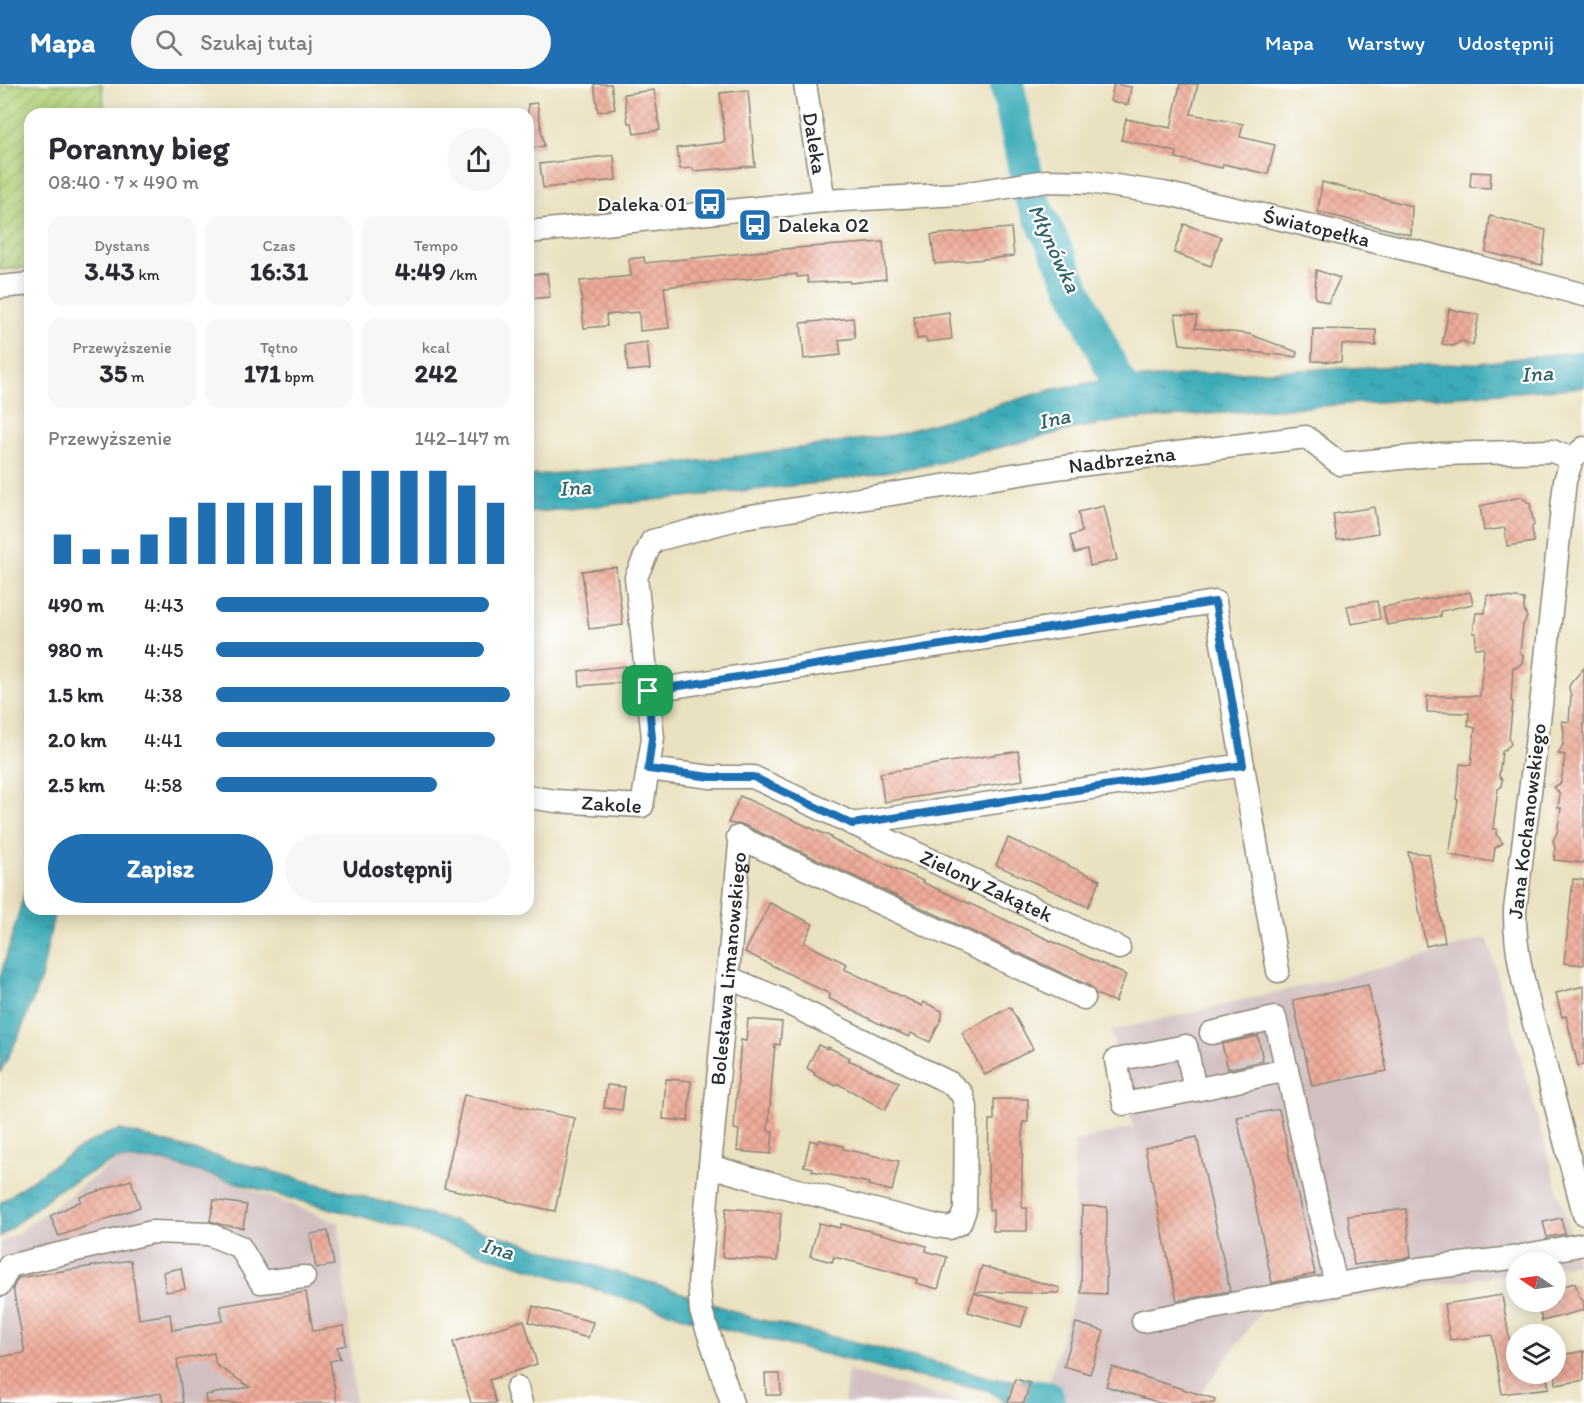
<!DOCTYPE html>
<html lang="pl">
<meta charset="utf-8">
<style>
:root{--surface:#fff;--page:#f7f7f7;--text:#2b2b33;--muted:#7c7c81;--accent:#1f6fb2}
body{margin:0;font-family:Itim,sans-serif;background:var(--page);color:var(--text);height:100vh;display:flex;flex-direction:column;font-size:22px;white-space:nowrap}
*{box-sizing:border-box;margin:0}
p{font-size:20px;color:var(--muted)}
.icon{flex:none;width:33px;height:33px;fill:none;stroke:currentColor;stroke-width:2;stroke-linecap:round;stroke-linejoin:round}
.map{position:relative;flex:1;overflow:hidden}
.drawer{position:absolute;left:24px;top:24px;width:510px;height:807px;display:flex;flex-direction:column;background:var(--surface);border-radius:18px;box-shadow:0 3px 15px #0003}
.drawer>*{flex:none}
.needle{width:39px;rotate:283deg}
.fabs{position:absolute;left:1506px;top:1168px;display:grid;gap:12px}
.fabs a{display:grid;place-items:center;width:60px;height:60px;border-radius:50%;background:var(--surface);box-shadow:0 3px 15px #0003;font-size:30px}
.pin{position:absolute;display:grid;place-items:center;width:51px;height:51px;color:#fff;margin:-26px;border-radius:12px;box-shadow:0 3px 9px #0006}
.round{display:grid;place-items:center;flex:none;width:63px;height:63px;border-radius:32px;background:var(--page)}
.overview{display:flex;align-items:center;justify-content:space-between;height:102px;padding:0 24px}
h1{font-size:33px;font-weight:700;line-height:45px}
.metrics{display:grid;grid-template-columns:repeat(3,1fr);gap:9px;height:102px;padding:6px 24px}
.metrics div{display:grid;align-content:center;border-radius:15px;background:var(--page);text-align:center}
.metrics b{font-size:26px;font-weight:700}
.metrics small{font-size:16px;font-weight:400}
.metrics p{font-size:16px}
.chart{height:168px;padding:12px 24px}
.chart p{display:flex;justify-content:space-between}
.chart svg{width:100%;height:108px;margin-top:6px;stroke:var(--accent);stroke-width:6}
.primary-button{display:flex;gap:12px;margin-top:auto;padding:12px 24px}
.primary-button a{flex:1;height:69px;border-radius:36px;background:var(--accent);color:#fff;font-size:24px;font-weight:700;line-height:69px;text-align:center}
.primary-button a+a{background:var(--page);color:var(--text)}
ul{padding:0 24px;list-style:none;font-size:20px}
li{display:grid;grid-template-columns:96px 72px 1fr;align-items:center;height:45px}
li i{height:15px;border-radius:8px;background:var(--accent)}
header{display:flex;align-items:center;gap:36px;box-sizing:border-box;height:84px;padding:0 30px;background:var(--accent);color:#fff}
header strong{font-size:28px}
nav{display:flex;gap:33px;margin-inline-start:auto;font-size:21px}
.search{width:420px;height:54px;background:var(--page);display:flex;align-items:center;gap:15px;box-sizing:border-box;padding:0 21px;border-radius:33px;color:var(--muted);font-size:22px}
.map>svg:first-child{display:block}
.industrial{fill:#d2bfc0}
.garden{fill:url(#garden-furrows);stroke:#6e7e52;stroke-width:1.5}
.water{fill:url(#water-ripples);stroke:#336b72;stroke-width:1.5}
.lines{fill:none;stroke-linecap:round;stroke-linejoin:round}
.river{stroke:#3babb8;stroke-width:34}
.building{fill:url(#building-cross-hatch)}
.minor-casing{stroke:#8a8676;stroke-width:25}
.minor{stroke:#fff;stroke-width:22}
.route-casing{stroke:#fff;stroke-width:12}
.route{stroke:#1f6fb2;stroke-width:8}
.labels{text-anchor:middle;stroke-width:4.5;stroke-linejoin:round;paint-order:stroke}
.street-label{font-size:21px;fill:#2b2b2b;stroke:#fff}
.poi-label{font-size:21px;fill:#2b2b2b;stroke:#fff;text-anchor:end}
.water-label{font-size:22px;font-style:italic;fill:#32656a;stroke:#fff}
</style>
<header>
<strong>Mapa</strong>
<div class="search"><svg class="icon" aria-label="search" viewBox="0 0 24 24"><circle cx="10" cy="10" r="6"/><path d="M15 15l6 6"/></svg>Szukaj tutaj</div>
<nav><a>Mapa</a><a>Warstwy</a><a>Udostępnij</a></nav>
</header>
<div class="map">
<svg width="1584" height="1319" viewBox="0 0 1584 1319">
<defs>
<pattern id="garden-furrows" width="10" height="10" patternUnits="userSpaceOnUse" patternTransform="scale(1.5)"><rect width="10" height="10" fill="#b0d078"/><path d="M-1 1l2-2M0 10L10 0M9 11l2-2" fill="none" stroke="#98b368"/></pattern>
<pattern id="water-ripples" width="26" height="14" patternUnits="userSpaceOnUse" patternTransform="scale(1.5)"><rect width="26" height="14" fill="#3babb8"/><path d="M2 4q2-2 4 0t4 0M15 11q2-2 4 0t4 0" fill="none" stroke="#328b96"/></pattern>
<pattern id="building-cross-hatch" width="8" height="8" patternUnits="userSpaceOnUse" patternTransform="scale(1.5)"><rect width="8" height="8" fill="#eeab99"/><path d="M0 0l8 8M0 8l8-8" fill="none" stroke="#cc9384"/></pattern>
</defs>
<rect width="100%" height="100%" fill="#fff"/>
<filter id="ink" filterUnits="userSpaceOnUse"><feTurbulence type="fractalNoise" baseFrequency=".0167" numOctaves="2"/><feDisplacementMap in="SourceGraphic" scale="12" xChannelSelector="R" yChannelSelector="G"/><feConvolveMatrix kernelMatrix="1 2 1 2 8 2 1 2 1" color-interpolation-filters="sRGB"/></filter>
<filter id="wash" filterUnits="userSpaceOnUse"><feTurbulence type="fractalNoise" baseFrequency=".008" numOctaves="4" result="noise"/><feDisplacementMap in="SourceGraphic" scale="24" xChannelSelector="R" yChannelSelector="G"/><feGaussianBlur stdDeviation="1.35" result="paint"/><feColorMatrix in="noise" values="0 0 0 0 0 0 0 0 0 0 0 0 0 0 0 0 0 1.4 0 .05"/><feComposite in="paint" operator="in"/></filter>
<g filter="url(#wash)">
<rect width="100%" height="100%" fill="#eae1c0"/>
<g class="industrial">
<path d="M1487,854l83,295 6,31 -20,3v-4h-40v10l-254,38 -69,92h-151l34,-111 -2,-150 59,-15 -22,-96 282,-66z"/>
<path d="M136,1062l203,77 16,180h-355v-160l19,-11z"/>
<path d="M848,1287l117,32h-121z"/>
</g>
<path class="garden" d="M0,0h102l3,30h-75v153l-30,3z"/>
<g class="water">
<path d="M1584,267v36l-460,33 -52,9 -138,35 -115,19 -291,30v-37l182,-16 184,-25 156,-45 49,-9 119,-8 261,-10z"/>
<path d="M30,790v35h25l-14,69 -21,55 -20,40v-95z"/>
<path d="M121,1046l335,92 217,68 80,28 119,28 120,32 21,2 -6,23 -19,-13 -85,-16 -187,-47 -345,-108 -93,-24 -114,-34 -47,-2 -58,30 -59,48v-34c29,-20 89,-68 121,-73z"/>
</g>
<g class="lines">
<g class="river">
<path d="M1007,0l24,113 86,183 16,20"/>
<path d="M1026,1311l22,3"/>
</g>
</g>
<g id="blocks">
<g class="building">
<path d="M594,0h17l4,25 -17,3z"/>
<path d="M1114,0l17,3 -3,18 -18,-4z"/>
<path d="M1180,0h18l-7,30 52,10 -3,13 35,8 -7,29 -45,-10 -1,4 -46,-10 1,-6 -56,-12 5,-21 45,9z"/>
<path d="M654,6l6,40 -26,4 -2,-11h-4l-4,-29z"/>
<path d="M748,6l7,76 -61,5 -1,-3 -13,1 -3,-21 48,-6 -5,-49z"/>
<path d="M537,19l7,43 -16,3v-45z"/>
<path d="M614,71l2,25 -73,8 -3,-24z"/>
<path d="M1471,88l20,1 -1,15 -20,-1z"/>
<path d="M1322,98l90,24 -1,29 -93,-23z"/>
<path d="M1490,132l56,14 -4,35 -56,-13z"/>
<path d="M1184,140l37,13 -10,29 -37,-13z"/>
<path d="M1011,144l3,28 -79,8 -4,-29z"/>
<path d="M883,158l3,37 -36,4 -1,-2 -41,2 -1,-7 -10,1v-3l-133,13 5,41 -29,3 -1,-19 -33,3 1,11 -23,2 -4,-47 51,-5 -2,-17 15,-2 1,6 149,-15z"/>
<path d="M1316,186l24,8 -12,25 -13,-5z"/>
<path d="M547,189l3,24 -22,2v-24z"/>
<path d="M1449,225l30,6 -6,30 -11,-4 -9,5 -11,-2z"/>
<path d="M949,228l3,27 -25,3 -1,-4 -9,1 -3,-22z"/>
<path d="M1175,230l22,2 -2,12 54,6 48,18 -1,5 -116,-13z"/>
<path d="M853,234l2,20 -16,2 2,15 -37,4 -3,-36z"/>
<path d="M1313,245l63,1v16l-34,-2 -1,18 -29,-1z"/>
<path d="M647,258l3,27 -22,2 -3,-26z"/>
<path d="M1521,413l9,7 4,21 -2,2 2,15 -27,4 -2,-18 -21,3 -4,-25z"/>
<path d="M1104,422l13,54 -27,6 -3,-16 -12,3 -5,-17 12,-4 -4,-20z"/>
<path d="M1374,423l4,26 -41,7 -4,-26z"/>
<path d="M616,483l7,58 -34,4 -7,-58z"/>
<path d="M1470,508l3,12 -32,7v5l-54,9 -4,-18z"/>
<path d="M1487,511l37,4v10l3,8 -4,8 -3,27 3,4 -1,7 -6,5 -3,-1 -2,34 2,1 -4,37 2,5 -9,8 -3,24 3,3 -1,8 -3,2 -5,40h4l-1,5 7,9 -8,5 -2,14 -44,-7 9,-55 -2,-1 4,-35 11,1 4,-37 -7,-2 1,-13 -42,-1v-16h53l4,-48h-9l1,-15h-3l3,-20h9z"/>
<path d="M1377,517l3,18 -29,5 -4,-18z"/>
<path d="M626,582l2,16 -48,4 -1,-15z"/>
<path d="M1584,584v195l-30,-3 1,-12 -2,-8 4,-7 4,-25h-3l2,-14 -6,-7 7,-4 4,-28 -7,-1 5,-9 1,-13 -2,-11 7,1 2,-26 -2,-8 1,-4z"/>
<path d="M1018,667l5,29 -139,22 -4,-29z"/>
<path d="M740,712l91,41v2l92,42 -1,1 204,93 -11,27 -19,-8 -6,-8 -346,-161 -16,-2z"/>
<path d="M1008,754l92,42 -12,27 -92,-42z"/>
<path d="M1408,768l21,2 16,88 -19,4z"/>
<path d="M1573,795l11,1v85l-20,-2z"/>
<path d="M770,819l43,21 -9,19 43,21 -3,5 78,37 2,-4 18,9v6l-12,25 -19,-9 -2,4 -33,-15 -48,-24 2,-4 -85,-42z"/>
<path d="M1368,901l19,86 -75,15 -19,-86z"/>
<path d="M1584,902v79l-6,1 -12,-50 -4,1 -6,-24z"/>
<path d="M1010,923l23,42 -48,26 -23,-42z"/>
<path d="M748,935l34,3 -2,23 -5,-1 -3,34 -4,53h5l-2,23 -34,-3 2,-21 -5,-1 7,-89 5,1z"/>
<path d="M1258,952l5,25 -35,8 -6,-25z"/>
<path d="M818,961l9,4 1,-2 22,11 -2,2 51,22 -14,28 -48,-27 -1,3 -22,-11 1,-2 -8,-5z"/>
<path d="M666,995l25,2 -3,40 -25,-2z"/>
<path d="M607,1001l18,2 -3,23 -18,-2z"/>
<path d="M464,1011l111,23 -20,93 -111,-23z"/>
<path d="M994,1015h34v23h-5l-1,52v34h5v23h-34v-21h-4l-1,-46 1,-44h5z"/>
<path d="M1279,1025l36,165 -43,9 -35,-166z"/>
<path d="M1197,1053l33,154 -53,10 -32,-153z"/>
<path d="M810,1056l9,3 1,-3 23,6v3l56,12 -7,30 -24,-6 1,-2 -57,-12 1,-3 -9,-2z"/>
<path d="M131,1096l9,27 -81,29 -9,-20 31,-15 -1,-4z"/>
<path d="M214,1116l33,5 -4,23 -20,-3 -13,-4z"/>
<path d="M1082,1122l25,1 -1,87 -25,-1z"/>
<path d="M726,1124l55,5 -4,48 -55,-4z"/>
<path d="M1406,1125l5,48 -57,8 -6,-49z"/>
<path d="M1561,1134l4,16 -18,3 -4,-15z"/>
<path d="M819,1139l21,5 1,-4 49,12 37,10 -1,5 21,6 -9,32 -22,-6 1,-4 -47,-13 -36,-9 -2,5 -22,-6z"/>
<path d="M328,1147l6,34 -18,3 -6,-34z"/>
<path d="M131,1176l8,59 31,-5 2,16 51,-9 -3,-15 86,-14 7,39 31,-5 2,19 -9,2 3,12 -10,2 7,42h-131l-1,-8 45,-8 -34,-22 -2,-12 -37,7 6,43h-20l-2,-10 -55,10h-106v-46l25,-4 -12,-65 5,-10z"/>
<path d="M982,1182l78,22 -1,5 -85,-1z"/>
<path d="M181,1184l4,21 -19,3 -3,-20z"/>
<path d="M1575,1199l4,13 5,6v8l-42,11 -5,-19h19v-14z"/>
<path d="M974,1209l53,15 -6,19 -53,-15z"/>
<path d="M1502,1211l10,60 4,-1v20h30l3,14 -47,6 -10,-59 -42,5 -6,-36z"/>
<path d="M533,1222l60,16 -5,16 -59,-16z"/>
<path d="M524,1236l13,44 -48,16 7,23h-25l-18,-61z"/>
<path d="M1076,1239l28,8 -14,43 -26,-8z"/>
<path d="M1584,1267v29l-28,5v-29z"/>
<path d="M1112,1283l103,32 -1,4h-54l-45,-14 -9,-3z"/>
<path d="M765,1290h15l1,21h-15z"/>
<path d="M1015,1295l15,4 -6,20h-16z"/>
</g>
</g>
</g>
<g filter="url(#ink)">
<use href="#blocks" fill-opacity="0" stroke="#8a8676" stroke-width="1.5"/>
<g class="lines">
<defs>
<g id="minor">
<path id="s1" d="M805,0l19,117"/>
<path id="s2" d="M528,148l296,-31 137,-7 86,-13 42,1 74,11 123,27 193,47 105,28"/>
<path d="M0,203l30,-3"/>
<path d="M1584,364l-12,11 -7,22 -24,224 -26,205c-1,47 14,94 26,139 14,55 29,110 43,165"/>
<path d="M648,607l567,-89 63,369"/>
<path id="s3" d="M648,685l63,8h42l366,171"/>
<path id="s4" d="M528,713l28,4 86,5 11,-68 -17,-161 16,-36 92,-24 320,-50 242,-30 34,27 102,-10 110,-3 20,8"/>
<path d="M852,740l391,-59"/>
<path d="M1211,949l64,-15 61,267"/>
<path d="M1195,1006l-71,14 -8,-44 70,-14 9,44 92,-20"/>
<path d="M710,1082l48,14 179,46 12,2 11,-5 5,-13 1,-103 -4,-13 -12,-11 -175,-86 -48,-20"/>
<path d="M0,1201l9,-19 143,-34 57,2 31,13 21,35 43,-5"/>
<path d="M1143,1237l275,-52 94,-11 72,-14"/>
<path d="M517,1304l4,15"/>
<path id="s5" d="M732,1319l-31,-92 -2,-27 41,-440 -2,-7 346,161"/>
</g>
</defs>
<use href="#minor" class="minor-casing"/>
<use href="#minor" class="minor"/>
</g>
</g>
<g class="lines" filter="url(#ink)">
<defs>
<path id="route" d="M1215,518l28,163 -391,59 -99,-47h-42l-63,-8 4,-31 -4,-47z"/>
</defs>
<use href="#route" class="route-casing"/>
<use href="#route" class="route"/>
</g>
<defs>
<symbol id="bus-square" viewBox="-11 -11 22 22"><rect x="-9" y="-9" width="18" height="18" rx="4" fill="#1f6fb2" stroke="#fff"/><path d="M-5-6H5V4H4V6H2V4H-2V6H-4V4H-5ZM-3.5-4V0h7V-4ZM-3.5 1.2v1.5H-2V1.2ZM2 1.2v1.5H3.5V1.2Z" fill="#fff"/></symbol>
</defs>
<g fill-rule="evenodd">
<use href="#bus-square" x="691" y="101" width="38" height="38"/>
<use href="#bus-square" x="736" y="122" width="38" height="38"/>
</g>
<g class="labels">
<g class="street-label">
<text dy="7" stroke="none"><textPath href="#s1" startOffset="60">Daleka</textPath></text>
<text dy="7" stroke="none"><textPath href="#s2" startOffset="796">Światopełka</textPath></text>
<text dy="7" stroke="none"><textPath href="#s4" startOffset="862">Nadbrzeżna</textPath></text>
<text dy="7" stroke="none"><textPath href="#s4" startOffset="84">Zakole</textPath></text>
<text transform="translate(1527 737) rotate(-83)" y="7">Jana Kochanowskiego</text>
<text dy="7" stroke="none"><textPath href="#s3" startOffset="363">Zielony Zakątek</textPath></text>
<text dy="7" stroke="none"><textPath href="#s5" startOffset="441">Bolesława Limanowskiego</textPath></text>
</g>
<g class="poi-label">
<text x="687" y="127">Daleka 01</text>
<text x="778" y="148" text-anchor="start">Daleka 02</text>
</g>
<g class="water-label">
<text transform="translate(1055 164) rotate(65)" y="8">Młynówka</text>
<text transform="translate(1537 289) rotate(-4)" y="8">Ina</text>
<text transform="translate(1054 334) rotate(-13)" y="8">Ina</text>
<text transform="translate(575 403) rotate(-4)" y="8">Ina</text>
<text transform="translate(498 1164) rotate(16)" y="8">Ina</text>
</g>
</g>
</svg>
<div class="fabs">
<a><svg class="needle" viewBox="-14 -14 28 28"><path d="M0-13l5 13h-10z" fill="#e53935"/><path d="M0 13l5-13h-10z" fill="#7c7c81"/></svg></a>
<a><svg class="icon" aria-label="layers" viewBox="0 0 24 24"><path d="M12 4l9 5-9 5-9-5zM3 14l9 5 9-5"/></svg></a>
</div>
<div class="pin" style="left:648px;top:607px;background:#1e9e55"><svg class="icon" aria-label="arrive" viewBox="0 0 24 24"><path d="M6 21V4h12l-3 4 3 4H6"/></svg></div>
<section class="drawer">
<div class="overview"><div><h1>Poranny bieg</h1><p>08:40 · 7 × 490 m</p></div><a class="round"><svg class="icon" aria-label="share" viewBox="0 0 24 24"><path d="M12 15V3M7 8l5-5 5 5M5 13v7h14v-7"/></svg></a></div>
<div class="metrics">
<div><p>Dystans</p><b>3.43<small> km</small></b></div>
<div><p>Czas</p><b>16:31</b></div>
<div><p>Tempo</p><b>4:49<small> /km</small></b></div>
</div>
<div class="metrics">
<div><p>Przewyższenie</p><b>35<small> m</small></b></div>
<div><p>Tętno</p><b>171<small> bpm</small></b></div>
<div><p>kcal</p><b>242</b></div>
</div>
<div class="chart"><p><span>Przewyższenie</span>142–147 m</p>
<svg viewBox="0 0 160 44" preserveAspectRatio="none"><path d="M5 44V32M15 44V38M25 44V38M35 44V32M45 44V25M55 44V19M65 44V19M75 44V19M85 44V19M95 44V12M105 44V6M115 44V6M125 44V6M135 44V6M145 44V12M155 44V19"/></svg>
</div>
<ul>
<li><b>490 m</b>4:43<i style="width:93%"></i></li>
<li><b>980 m</b>4:45<i style="width:91%"></i></li>
<li><b>1.5 km</b>4:38<i style="width:100%"></i></li>
<li><b>2.0 km</b>4:41<i style="width:95%"></i></li>
<li><b>2.5 km</b>4:58<i style="width:75%"></i></li>
</ul>
<div class="primary-button"><a>Zapisz</a><a>Udostępnij</a></div>
</section>
</div>
